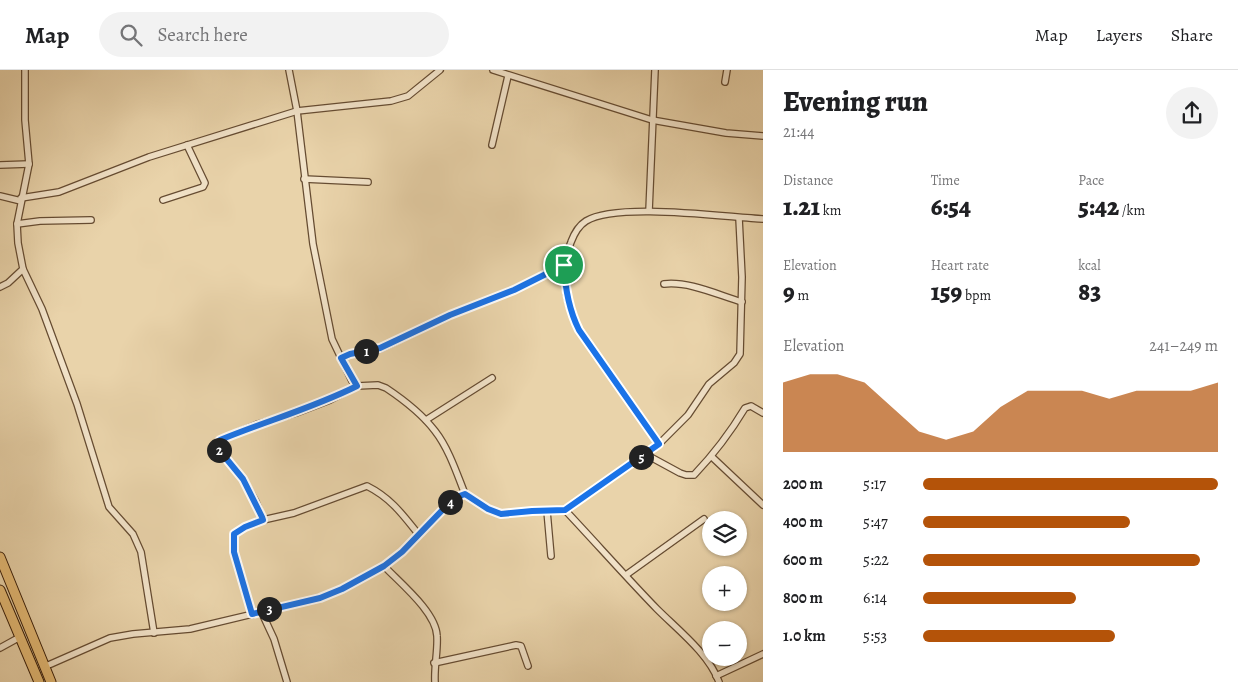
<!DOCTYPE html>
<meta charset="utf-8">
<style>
:root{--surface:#fff;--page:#f2f2f2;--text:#202124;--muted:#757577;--line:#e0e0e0;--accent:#b45309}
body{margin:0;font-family:Alegreya,serif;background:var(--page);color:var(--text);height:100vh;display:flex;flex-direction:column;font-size:19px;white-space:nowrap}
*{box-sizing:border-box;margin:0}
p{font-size:16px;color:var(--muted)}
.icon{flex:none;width:28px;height:28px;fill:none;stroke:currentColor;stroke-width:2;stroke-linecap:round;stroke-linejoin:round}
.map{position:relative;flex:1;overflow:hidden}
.drawer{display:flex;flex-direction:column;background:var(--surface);width:475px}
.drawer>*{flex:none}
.buttons{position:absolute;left:702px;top:441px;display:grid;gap:10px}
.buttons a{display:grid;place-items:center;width:45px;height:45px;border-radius:50%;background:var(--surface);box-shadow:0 1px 4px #0004;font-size:25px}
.pin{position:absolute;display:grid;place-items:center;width:42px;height:42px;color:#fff;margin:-21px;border:2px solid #fff;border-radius:50%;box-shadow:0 1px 5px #0007}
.km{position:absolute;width:25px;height:25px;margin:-12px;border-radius:50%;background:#222;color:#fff;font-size:14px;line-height:25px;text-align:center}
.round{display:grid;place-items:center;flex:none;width:52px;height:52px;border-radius:26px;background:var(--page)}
.headline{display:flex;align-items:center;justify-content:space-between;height:85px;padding:0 20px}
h1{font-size:28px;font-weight:800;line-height:38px}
.figures{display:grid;grid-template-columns:repeat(3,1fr);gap:8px;height:85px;padding:5px 20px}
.figures div{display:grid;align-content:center}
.figures b{font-size:25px;font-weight:800}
.figures small{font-size:14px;font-weight:400}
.figures p{font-size:14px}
.chart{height:140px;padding:10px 20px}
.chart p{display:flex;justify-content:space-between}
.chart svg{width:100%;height:90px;margin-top:5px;fill:var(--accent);opacity:.7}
ul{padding:0 20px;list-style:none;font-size:16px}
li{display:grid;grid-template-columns:80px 60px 1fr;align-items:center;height:38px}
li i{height:12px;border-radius:6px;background:var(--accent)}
header{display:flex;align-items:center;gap:30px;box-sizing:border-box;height:70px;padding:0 25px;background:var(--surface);border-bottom:1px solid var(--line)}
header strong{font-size:24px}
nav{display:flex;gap:28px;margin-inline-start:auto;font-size:18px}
.search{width:350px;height:45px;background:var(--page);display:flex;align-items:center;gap:12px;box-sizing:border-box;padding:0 18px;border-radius:28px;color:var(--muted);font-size:19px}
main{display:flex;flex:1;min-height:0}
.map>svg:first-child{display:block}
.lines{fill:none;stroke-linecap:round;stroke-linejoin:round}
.minor-casing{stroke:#664c32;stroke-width:8}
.trunk-casing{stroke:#3a1f0a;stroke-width:11}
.minor{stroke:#f1e2c8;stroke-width:5.5}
.trunk{stroke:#e4ba75;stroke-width:9}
.route-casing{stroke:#fff;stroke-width:10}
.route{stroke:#1a73e8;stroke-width:6}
</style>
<header>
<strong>Map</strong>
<div class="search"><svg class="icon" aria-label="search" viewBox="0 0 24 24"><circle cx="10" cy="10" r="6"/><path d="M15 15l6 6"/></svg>Search here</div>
<nav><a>Map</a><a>Layers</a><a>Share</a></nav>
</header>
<main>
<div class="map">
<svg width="763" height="612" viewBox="0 0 763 612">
<rect width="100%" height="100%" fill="#e9d3aa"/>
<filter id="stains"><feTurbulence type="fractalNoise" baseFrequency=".004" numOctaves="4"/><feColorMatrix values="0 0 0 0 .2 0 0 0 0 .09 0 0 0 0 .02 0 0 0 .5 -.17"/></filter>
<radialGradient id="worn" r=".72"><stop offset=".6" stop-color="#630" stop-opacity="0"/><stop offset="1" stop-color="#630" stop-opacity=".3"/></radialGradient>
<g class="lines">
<defs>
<g id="minor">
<path d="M289,0l8,41 16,133 19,95 20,42 5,5"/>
<path d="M493,0l159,50 74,13 37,3"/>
<path d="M725,12l2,-12"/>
<path d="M492,75l16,-69"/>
<path d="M0,95l29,-1"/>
<path d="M304,109l64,3"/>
<path d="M0,126l21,5"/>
<path d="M21,128l38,-6 90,-35 148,-46 94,-10 17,-5 32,-26"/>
<path d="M163,130l40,-13 2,-4 -18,-38"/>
<path d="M649,141l6,-141"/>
<path d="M17,154l23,-3 51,-1"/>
<path d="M23,199l19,40 35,95 32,103 24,27 8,18 13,81"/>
<path d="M664,214c25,-3 54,11 78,18"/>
<path d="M0,217l8,-4 15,-14 -5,-26 -1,-19 12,-60 -4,-44v-50"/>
<path d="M341,289l9,-5 30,-5 70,-34 64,-25 50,-25"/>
<path d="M426,350l66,-42"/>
<path d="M659,374l-80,-114c-13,-27 -20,-59 -8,-88 3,-8 7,-16 15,-21 31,-19 138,-4 177,-2"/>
<path d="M645,384l35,19 6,2h8c20,-21 36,-42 51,-67l6,-2 12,7"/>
<path d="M712,387l51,48"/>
<path d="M565,440c31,33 61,67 92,99 21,21 52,45 62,73"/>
<path d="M547,441l4,45"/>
<path d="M263,450l-7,-18 -13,-23 -23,-28 -2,-8 2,-3 38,-16 38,-11 34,-13 27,-14 21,-1 8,3c18,12 36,26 49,43 14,18 22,43 30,63"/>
<path d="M384,496c16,17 52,46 53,70 1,15 -3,30 -2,46"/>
<path d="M626,505l78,-56"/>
<path d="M261,541l13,28 13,43"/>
<path d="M252,545l-18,-63v-18l11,-7 18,-7 31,-7 73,-27c24,12 36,29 52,49"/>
<path d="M0,578l20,-11"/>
<path d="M434,593l82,-18 5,1 7,20"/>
<path d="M44,597l66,-29 23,-4 57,-5 130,-31 23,-9 41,-23 18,-14 52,-54 11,-4 23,15 13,5 30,-3 34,-1 94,-66 29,-29 21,-31 25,-21 6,-9 2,-77 -3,-59"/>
<path d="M716,606l47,-22"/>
</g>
<g id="trunk">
<path d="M0,487l51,125"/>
<path d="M0,520l39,92"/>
</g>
</defs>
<use href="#minor" class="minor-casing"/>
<use href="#trunk" class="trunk-casing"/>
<use href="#minor" class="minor"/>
<use href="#trunk" class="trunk"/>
</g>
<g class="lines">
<defs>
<path id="route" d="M564,195c1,23 5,45 15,65l80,114 -94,66 -33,1 -31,3 -13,-5 -23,-15 -11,4 -52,54 -18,14 -42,23 -22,9 -68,16 -18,-62v-18l11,-7 18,-7 -1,-3 -19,-38 -23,-28 -2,-8 2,-3c46,-19 93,-32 137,-54l-16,-28 9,-4 30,-6 70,-33 64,-25z"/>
</defs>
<use href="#route" class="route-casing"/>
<use href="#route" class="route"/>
</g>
<rect width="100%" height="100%" filter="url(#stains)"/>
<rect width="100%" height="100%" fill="url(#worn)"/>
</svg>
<div class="buttons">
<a><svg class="icon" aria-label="layers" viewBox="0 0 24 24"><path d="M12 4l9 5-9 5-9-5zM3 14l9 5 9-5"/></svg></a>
<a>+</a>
<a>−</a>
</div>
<div class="pin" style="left:564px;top:195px;background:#1e9e55"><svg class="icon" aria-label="arrive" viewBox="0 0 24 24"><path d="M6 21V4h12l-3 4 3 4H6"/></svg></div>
<b class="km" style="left:366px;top:281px">1</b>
<b class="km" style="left:219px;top:380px">2</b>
<b class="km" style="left:269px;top:539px">3</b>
<b class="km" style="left:450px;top:432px">4</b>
<b class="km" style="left:641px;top:387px">5</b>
</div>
<section class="drawer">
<div class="headline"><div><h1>Evening run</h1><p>21:44</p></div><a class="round"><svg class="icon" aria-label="share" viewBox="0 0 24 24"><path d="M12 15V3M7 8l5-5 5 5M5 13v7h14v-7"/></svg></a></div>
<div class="figures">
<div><p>Distance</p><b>1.21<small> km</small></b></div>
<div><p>Time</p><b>6:54</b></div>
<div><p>Pace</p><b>5:42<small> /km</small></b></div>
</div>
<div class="figures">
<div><p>Elevation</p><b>9<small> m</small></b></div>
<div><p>Heart rate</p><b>159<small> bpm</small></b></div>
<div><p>kcal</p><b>83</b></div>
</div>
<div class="chart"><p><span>Elevation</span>241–249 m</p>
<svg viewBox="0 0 160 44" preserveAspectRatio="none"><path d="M0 44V10L10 6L20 6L30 10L40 22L50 34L60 38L70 34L80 22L90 14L100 14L110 14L120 18L130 14L140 14L150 14L160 10V44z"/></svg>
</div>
<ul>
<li><b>200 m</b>5:17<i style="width:100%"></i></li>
<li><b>400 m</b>5:47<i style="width:70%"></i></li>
<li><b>600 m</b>5:22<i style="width:94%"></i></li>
<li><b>800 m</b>6:14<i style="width:52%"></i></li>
<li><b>1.0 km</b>5:53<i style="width:65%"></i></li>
</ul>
</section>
</main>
